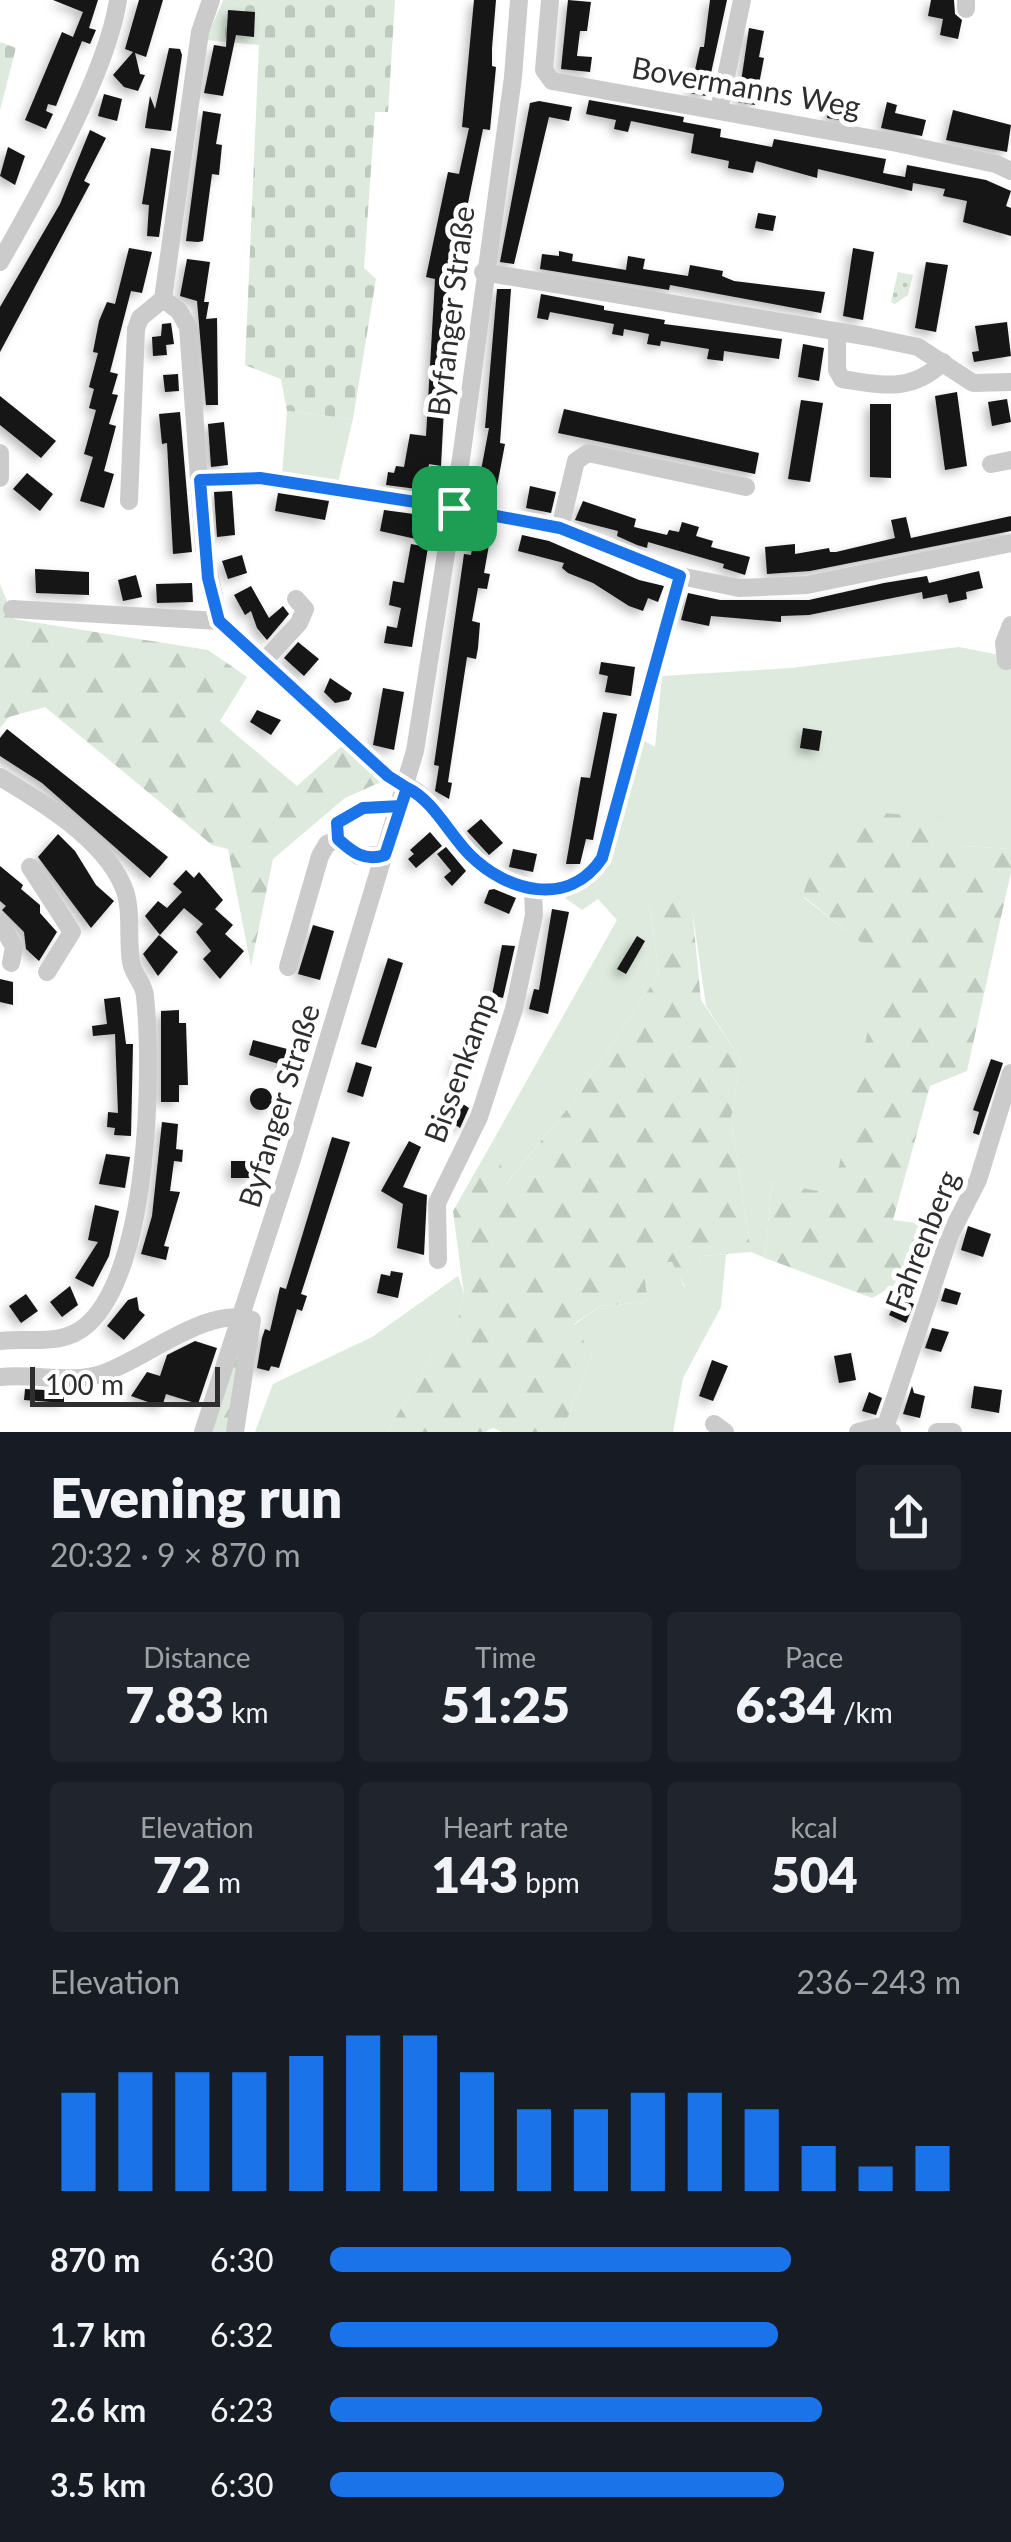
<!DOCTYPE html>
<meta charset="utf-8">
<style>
:root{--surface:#171b24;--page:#20242c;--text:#f1f3f6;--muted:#9ea1a6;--accent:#1a73e8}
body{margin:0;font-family:Lato,sans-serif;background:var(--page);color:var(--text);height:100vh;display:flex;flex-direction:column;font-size:38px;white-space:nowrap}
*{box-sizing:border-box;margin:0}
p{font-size:32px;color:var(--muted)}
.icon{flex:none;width:55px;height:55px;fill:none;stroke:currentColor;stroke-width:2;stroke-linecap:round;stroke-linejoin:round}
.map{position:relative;height:1432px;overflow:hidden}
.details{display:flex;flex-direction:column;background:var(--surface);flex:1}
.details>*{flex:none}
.scale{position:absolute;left:30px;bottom:25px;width:190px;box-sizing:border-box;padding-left:10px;border:5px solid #2e2e2e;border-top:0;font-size:28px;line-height:35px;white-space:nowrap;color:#2e2e2e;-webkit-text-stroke:8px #fff;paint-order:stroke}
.pin{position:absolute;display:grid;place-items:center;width:85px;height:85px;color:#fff;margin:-42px;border-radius:20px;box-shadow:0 5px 15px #0006}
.round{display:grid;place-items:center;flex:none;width:105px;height:105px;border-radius:10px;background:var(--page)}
.headline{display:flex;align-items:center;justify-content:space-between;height:170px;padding:0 50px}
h1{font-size:55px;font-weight:800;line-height:75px}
.metrics{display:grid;grid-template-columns:repeat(3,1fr);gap:15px;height:170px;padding:10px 50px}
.metrics div{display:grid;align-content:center;border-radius:10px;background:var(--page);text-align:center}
.metrics b{font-size:50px;font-weight:800}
.metrics small{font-size:28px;font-weight:400}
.metrics p{font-size:28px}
.chart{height:280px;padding:20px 50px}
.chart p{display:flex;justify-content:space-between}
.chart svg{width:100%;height:180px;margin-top:10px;stroke:var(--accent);stroke-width:6}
ul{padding:0 50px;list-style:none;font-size:32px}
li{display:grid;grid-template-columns:160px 120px 1fr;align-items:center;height:75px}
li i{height:25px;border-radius:12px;background:var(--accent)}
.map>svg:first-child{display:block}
.green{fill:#ddeadd}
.forest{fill:url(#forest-firs)}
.cemetery{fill:url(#cemetery-stones)}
.park{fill:url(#park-dots)}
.building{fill:#151515;filter:url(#shadow)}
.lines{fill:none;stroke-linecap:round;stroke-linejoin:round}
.minor{stroke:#cbcbcb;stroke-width:18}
.route-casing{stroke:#fff;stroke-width:20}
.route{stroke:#1a73e8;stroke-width:12}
.labels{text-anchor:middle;stroke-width:10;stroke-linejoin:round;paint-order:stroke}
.street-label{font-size:30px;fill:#2e2e2e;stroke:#fff}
</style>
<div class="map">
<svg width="1011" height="1432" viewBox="0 0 1011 1432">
<defs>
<pattern id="forest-firs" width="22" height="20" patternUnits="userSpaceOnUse" patternTransform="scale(2.5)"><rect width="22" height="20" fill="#ddeadd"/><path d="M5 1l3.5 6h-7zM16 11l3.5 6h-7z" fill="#bec9be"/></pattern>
<pattern id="cemetery-stones" width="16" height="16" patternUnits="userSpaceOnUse" patternTransform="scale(2.5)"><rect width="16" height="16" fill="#ddeadd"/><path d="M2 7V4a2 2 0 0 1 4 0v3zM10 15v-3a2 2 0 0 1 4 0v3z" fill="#bec9be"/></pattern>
<pattern id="park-dots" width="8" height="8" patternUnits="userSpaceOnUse" patternTransform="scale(2.5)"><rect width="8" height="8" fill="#ddeadd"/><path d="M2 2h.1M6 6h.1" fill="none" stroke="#bec9be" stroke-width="1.8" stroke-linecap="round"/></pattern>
<filter id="shadow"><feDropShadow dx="-4.5" dy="4.5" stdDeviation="5" flood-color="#0004"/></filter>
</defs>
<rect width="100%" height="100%" fill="#fff"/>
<g class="green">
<path d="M287,411l66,8 -15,63 -56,-7z"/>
<path d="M959,647l52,10v192l-49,-3 -159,51 81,63 -51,235 -61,-13 -7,76 -14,-6 -20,-133 9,-61 -34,-52 -14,-97 -43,-7 10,72 -86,128 -68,83 -11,-46 123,-219 -19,-21 -16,11 -17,-12 41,-43 34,-117 15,9 7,-71 129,-8z"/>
<path d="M726,1254l-5,53 -38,71 -10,54h-111l30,-77 -18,-30 26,-19 48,-4 -7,-41h32l11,26h9l7,-31z"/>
<path d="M458,1276l6,18 -9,40 -22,20 -46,78h-132l18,-48 99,-47z"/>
</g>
<g class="forest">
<path d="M0,584l14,35 194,31 39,27 -27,44 77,65 46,-41 40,36 -38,17 -72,61 -22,107 -23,-117 -16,-4 -167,-138 -36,10 -9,11z"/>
<path d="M858,811l101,8 3,27 49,3v23l-44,199 -37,15 -37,134 48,6 -14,41 -55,31 -107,-40 7,-76 61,12 50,-234 -80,-64 16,-54z"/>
<path d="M666,895l26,13 9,92 39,58 -9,61 20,133 -51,4 -6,31h-9l-13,-25 -30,-1 6,41 -48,4 -26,18 18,31 -30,77h-60l-9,-4 -8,4h-98l46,-78 22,-21 9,-39 -11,-83 41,-72 12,45 67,-82 86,-128 -10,-72z"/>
<path d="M245,1331l-11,101h-29z"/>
</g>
<g class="cemetery">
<path d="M223,0h172l-7,112h-13l-11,156 12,11 -23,140 -66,-8 -6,-32 -36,-14 14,-320 -53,-5z"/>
<path d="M0,42l16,6 -16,62z"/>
</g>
<path class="park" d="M898,272l15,3 -5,20 -13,9 -4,-2z"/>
<g class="building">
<path d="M53,0h45l-9,28 7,2 -6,14 -8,-3 -26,65 -8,-2 -2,7 7,3 -7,15 -21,-9 37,-88 11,5 10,-25z"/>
<path d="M139,0h24l-17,57 -11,-4 5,21 5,1 -7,16 -14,-4 -11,-12 20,-23 -8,-3z"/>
<path d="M474,0h22l-4,48v18l4,1 -6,63 -7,-1 -33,163 -9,174 -12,-2 -4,26 -39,-5 2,-13 6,1 2,-7 8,1 6,-33 16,2 9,-157 -9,-2 22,-105 11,2 10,-46 -7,-1z"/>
<path d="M568,0l23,2 -4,29h-7l-3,25 15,1 -2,15 -29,-3z"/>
<path d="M710,0h17l-21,96 -16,-3 10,-46h4z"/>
<path d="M931,0h23l1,14 7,6 -4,19 -18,-4 3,-16 -15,-3z"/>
<path d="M228,10l27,2 -1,25 -18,-2 -13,61 -19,-3 10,-48 12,2z"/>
<path d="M749,28l15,3 -5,26 5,1 -9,47 -17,-3z"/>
<path d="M169,48l11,1 2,6 -11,76 -26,-3 5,-32 5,13z"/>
<path d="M104,94l18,5 -5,22 -19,-5z"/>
<path d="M589,100l95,17 -1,5 38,7 -1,8 52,10 2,-8 112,20 -3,14 22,4 2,-12 79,15 25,11 -5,15 5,2v28l-48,-14 4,-21 -24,-5 2,-7 -32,-6 -1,8 -94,-22 -1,9 -61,-17 -3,12 -25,-5 1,-7 -38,-8 3,-19 -63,-13 -3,11 -14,-3 2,-9 -30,-6z"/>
<path d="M539,101l33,6 -3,14 -20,-4 -35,147 -14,-2 30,-159z"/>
<path d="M831,101l31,6 -4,16 -31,-5z"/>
<path d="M887,102l10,3 -2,8 31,7 -4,16 -41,-8z"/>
<path d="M953,110l58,15 -4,27 -61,-12z"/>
<path d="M203,111l18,3 -5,30 6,1 -3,30 -7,-1 -9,67 -5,1 -12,-1z"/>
<path d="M90,130l16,8 -22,43 6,3 -90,168v-45l60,-103z"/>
<path d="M8,147l17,9 -10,29 -15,-9z"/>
<path d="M151,148l20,3 -12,86 -12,-1 2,-31 -7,-1z"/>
<path d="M758,213l18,3 -3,15 -18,-3z"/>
<path d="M129,248l23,4 -10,41 -11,-2 -21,81 8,2 -6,20 6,1 -9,29 7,2 -12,45 10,3 -10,34 -24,-7 13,-44 -9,-3 12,-44 -7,-2 5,-19 -5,-2 9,-34 -5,-1 6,-31 8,-19 8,2z"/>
<path d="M853,248l21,4 -11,68 -20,-4z"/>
<path d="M559,251l14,3 -1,7 54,9 2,-14 17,3 -2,10 45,7 2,-11 33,6 -1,5 12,5 91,11 -4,21 -151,-28 -1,5 -129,-21 2,-15 17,2z"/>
<path d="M187,259l23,3 -6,40h5l-3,17 11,-1 1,87h-12l-9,-104 -17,-5z"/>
<path d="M926,262l22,3 -12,67 -21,-4z"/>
<path d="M497,289h14l-11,154 5,1 -11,58 -15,-3 3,-17 -3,-1 10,-53h-4z"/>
<path d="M541,294l63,12v4l61,10 -1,4 118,15 -3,20 -55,-8 -1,10 -16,-2 2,-10 -48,-8 -1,5 -13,-2 2,-10 -25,-5 -1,7 -11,-2 2,-10 -64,-12 -2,8 -11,-2z"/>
<path d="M1007,322l4,34 -37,6 -2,-10 7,-1 -4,-25z"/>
<path d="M171,323l3,21 -8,1 1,10 -14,1 -1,-19 9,-1 1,-12z"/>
<path d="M803,344l21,4 -5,33 -21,-4z"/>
<path d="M178,374l1,17 -14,1 -2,-17z"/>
<path d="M957,392l10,74 -22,4 -10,-74z"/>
<path d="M0,396l56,45 -15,17 -41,-33z"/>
<path d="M1007,399l4,23 -19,4 -4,-24z"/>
<path d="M801,400l22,3 -13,79 -22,-3z"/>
<path d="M870,404h21v74l-21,-1z"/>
<path d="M564,409l195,44 -4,21 -197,-41z"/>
<path d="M180,412l12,140 -19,2 -6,-111 -5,1 -3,-30z"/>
<path d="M224,422l4,43 -17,2 -3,-43z"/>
<path d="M27,473l26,21 -13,17 -27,-22z"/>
<path d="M530,486l26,6 -5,21 -25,-5z"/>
<path d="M232,491l3,44 -18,2 -3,-45z"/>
<path d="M278,493l51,8 -4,19 -50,-9z"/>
<path d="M583,501l53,18 -2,8 33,8 2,-5 10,2 3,-10 17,5 -3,9 17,5 -2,6 39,10 -5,18 -22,-7 1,-4 -76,-22 -1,6 -10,-3 -20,-9 1,-5 -43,-11z"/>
<path d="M384,510l37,5 -5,24 -36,-8z"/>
<path d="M1011,516v15l-201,40 -43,3 -2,-27 30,-3v10l34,-6 1,4h6l59,-14 -4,-18 15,-3 5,21z"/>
<path d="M476,525l16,3 -8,45 6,1 -3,15 -9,-1 -6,33 8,2 -2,25 -2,11 -9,-2 -19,125 4,1 -3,16 -14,-8 4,-25 -5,-1 30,-211 7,1z"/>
<path d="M522,535l27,6 90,39 25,6 -6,16 -10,-4 -5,13 -14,-5 -36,-23 -25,-10 -6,-5 2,-5 -46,-12z"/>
<path d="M411,544l17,3 -16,100 -28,-4 3,-17 10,2 4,-20 -12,-3 4,-24 11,2z"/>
<path d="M242,555l5,18 -19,6 -6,-18z"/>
<path d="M35,569l54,3v23l-53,-2z"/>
<path d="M979,571l4,17 -17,4 1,7 -18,4 -2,-9 -24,5 -1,-7 -113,23 -28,1v6l-70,-6 -2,10 -28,-6 7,-27 32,7h89l75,-17 43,-7 2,7z"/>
<path d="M136,575l6,22 -19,4 -5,-21z"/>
<path d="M192,583l1,19 -36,1 -1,-19z"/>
<path d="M251,586l18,32 14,-12 6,8 -22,26 -10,-12 -6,-17 -6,4 -11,-20z"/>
<path d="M298,642l21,17 -15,17 -20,-18z"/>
<path d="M601,662l34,5 -4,29 -26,-4 3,-16 -9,-2z"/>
<path d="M330,678l22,15 -3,7 -14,3 -11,-11z"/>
<path d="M383,688l21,4 -10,58 -21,-5z"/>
<path d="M257,710l24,10 -10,15 -21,-13z"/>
<path d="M603,712l14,2 -24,126 -7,-1 -6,25h-14l15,-87 9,1z"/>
<path d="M803,728l19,3 -3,20 -19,-3z"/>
<path d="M7,729l161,128 -18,21 -108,-95 -42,-27v-18z"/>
<path d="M481,819l22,24 -14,12 -22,-24z"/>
<path d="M430,832l12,14 -26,22 -8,-9 6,-5 -4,-4z"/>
<path d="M58,834l17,17 21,34 18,16 -23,27 -53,-71z"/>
<path d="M446,847l20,24 -14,15 -8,-9 7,-6 -14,-17z"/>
<path d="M513,849l24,5 -4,18 -24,-5z"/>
<path d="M0,866l23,19 -2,4 19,16v8l17,19 -18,29 -13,-12 -2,-17 -22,-22 4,-4 -6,-5z"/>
<path d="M186,870l8,8 5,-6 24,28 -8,9 18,16 -8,9 19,17 -24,28 -17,-20 8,-8 -15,-19 7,-8 -19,-16 -24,27 -15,-19 13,-15 9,7 15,-16 -9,-8z"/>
<path d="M494,889l22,9 -7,16 -25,-11 5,-13z"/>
<path d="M552,909l17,3 -21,102 -19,-5 5,-20 5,1z"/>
<path d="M313,925l21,6 -14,49 -22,-6z"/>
<path d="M159,935l19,17 -20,24 -15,-22z"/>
<path d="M637,936l8,5 -19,33 -9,-5z"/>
<path d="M502,945l13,1 -12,52 -11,-3z"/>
<path d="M388,958l15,5 -27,85 -15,-4z"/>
<path d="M0,979l13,3v23l-13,-3z"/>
<path d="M120,997l6,47h7l-2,92 -17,-1 1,-7 -8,-1 1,-15 10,1 -3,-79 -22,2 -1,-10 15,-2 -3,-25z"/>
<path d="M179,1010v13h7l2,62h-9v17h-18v-91z"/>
<path d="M253,1040l38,10 -2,17 -40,-12z"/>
<path d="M459,1049l16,5 -7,25 -16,-5z"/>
<path d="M991,1059l12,4 -24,72 -6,-2 6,-21 -6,-2z"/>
<path d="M356,1062l16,5 -9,30 -16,-5z"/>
<circle cx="261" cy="1099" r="11"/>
<path d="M457,1100l12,8 -9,20 -6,-4 -5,9 -9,-5z"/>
<path d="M162,1122l16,2 -2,25 7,1 -1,12 -8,-1 -4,30 10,1 -16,54 5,1 -3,13 -25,-6 11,-38z"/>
<path d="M332,1137l18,5 -49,152 6,2 -5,15 -5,-2 -18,59 -8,-2 -2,5 -12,-3 5,-30 3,-9 5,2 10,-44 6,2z"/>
<path d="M409,1141l12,6 -18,40 24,8 -3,60 -27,-7 6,-44 -22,-13z"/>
<path d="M106,1154l24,3 -5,31 -26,-4z"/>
<rect x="231" y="1161" width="21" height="17"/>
<path d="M95,1205l24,6 -10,45 -16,31 -18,-9 23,-36 -10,-2z"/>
<path d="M968,1226l23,8 -8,23 -22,-7z"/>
<path d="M391,1271l12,2 -5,25 -21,-5 4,-19 9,2z"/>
<path d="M70,1286l8,19 -16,12 -12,-15z"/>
<path d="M945,1288l16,5 -4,12 -16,-4z"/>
<path d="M26,1294l12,17 -17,12 -12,-17z"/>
<path d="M137,1297l2,13 6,5 -21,25 -17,-14 21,-26z"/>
<path d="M898,1297l16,7 -8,19 -17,-8z"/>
<path d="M932,1328l17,4 -8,20 -16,-4z"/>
<path d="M195,1341l22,7 -19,56 -32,-10 -4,13 -31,-11 16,-24 13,4 7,-21z"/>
<path d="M851,1353l5,27 -17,3 -5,-27z"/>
<path d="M712,1360l16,6 -15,35 -14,-5z"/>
<path d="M912,1386l2,7 11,3 -5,22 -17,-4z"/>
<path d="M974,1386l28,4 -3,23 -28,-5z"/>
<path d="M25,1389l39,2v12l-40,-3z"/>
<path d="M869,1392l13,6 -6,17 -14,-4z"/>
</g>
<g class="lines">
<g class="minor">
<path d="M211,0l-11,32 -37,267 16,12 9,16 16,221 15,73 169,155c10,6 25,11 33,19 18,17 31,42 49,60 37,38 99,53 132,3l78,-282"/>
<path d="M550,0l-6,70 8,11 345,62 99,21 15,7"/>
<path d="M966,9v-9"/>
<path d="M719,110l23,-110"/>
<path d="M0,262c38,-67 107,-188 118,-262"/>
<path d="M483,272l387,65 48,10 55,36 38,-1"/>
<path d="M837,332v38l5,9c40,6 69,14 101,-17"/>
<path d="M0,453v25"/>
<path d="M991,464l20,-4"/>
<path d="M200,480l60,-2 211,32 89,18 120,48 59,12 68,-3 204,-42"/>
<path d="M129,501l7,-172 4,-11 23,-19"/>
<path d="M560,528l16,-67 12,-8 158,34"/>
<path d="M12,609l207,12"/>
<path d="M1006,661l-2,-18 7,-18"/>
<path d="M263,662l36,-39 6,-14 -9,-10"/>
<path d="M0,777c42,25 103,62 123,109 10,22 4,52 8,76 2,13 13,21 14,34 8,78 4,274 -58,329 -25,22 -57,12 -87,16"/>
<path d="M385,855l-27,1 -20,-17 -1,-16 26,-15 38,-2"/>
<path d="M30,867l42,65 -25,40"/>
<path d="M0,922l14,25 -3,16"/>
<path d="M288,967l32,-111 7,-12 11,-5"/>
<path d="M438,1260l-1,-57 42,-86 35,-108 20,-94 -1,-24"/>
<path d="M0,1377c33,-4 69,7 101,-3 43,-14 108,-70 151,-54l-17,112"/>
<path d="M714,1424l11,8"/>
<path d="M885,1428l65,-193 28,-55 33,-107"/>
<path d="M203,1432l89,-273 123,-408 47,-299 51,-375 6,-77"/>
<path d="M858,1432l20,-5 14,5"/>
<path d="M937,1432h16"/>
</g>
</g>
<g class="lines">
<defs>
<path id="route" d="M454,508l-194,-30 -60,2 8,98 11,43 169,155 19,12 -22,67c-20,7 -33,-3 -47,-16l-1,-16 26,-15 38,-2 6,-18c26,12 42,46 63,67 37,37 99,53 132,3l78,-282 -120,-48 -106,-20"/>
</defs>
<use href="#route" class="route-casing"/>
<use href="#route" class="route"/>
</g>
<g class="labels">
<g class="street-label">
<text transform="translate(746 88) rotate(10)" y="10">Bovermanns Weg</text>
<text transform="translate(452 311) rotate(-83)" y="10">Byfanger Straße</text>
<text transform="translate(461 1068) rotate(-70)" y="10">Bissenkamp</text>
<text transform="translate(280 1106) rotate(-73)" y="10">Byfanger Straße</text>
<text transform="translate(923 1241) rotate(-68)" y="10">Fahrenberg</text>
</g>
</g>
</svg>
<div class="scale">100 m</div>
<div class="pin" style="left:454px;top:508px;background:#1e9e55"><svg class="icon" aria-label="arrive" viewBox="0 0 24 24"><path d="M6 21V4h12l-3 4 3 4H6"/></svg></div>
</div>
<section class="details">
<div class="headline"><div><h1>Evening run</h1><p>20:32 · 9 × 870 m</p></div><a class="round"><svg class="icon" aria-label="share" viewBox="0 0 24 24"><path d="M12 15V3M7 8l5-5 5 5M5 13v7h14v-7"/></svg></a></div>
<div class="metrics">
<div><p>Distance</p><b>7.83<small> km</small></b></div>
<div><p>Time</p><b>51:25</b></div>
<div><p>Pace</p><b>6:34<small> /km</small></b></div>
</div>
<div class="metrics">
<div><p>Elevation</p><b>72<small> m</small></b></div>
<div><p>Heart rate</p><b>143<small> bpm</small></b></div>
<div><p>kcal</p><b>504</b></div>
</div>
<div class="chart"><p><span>Elevation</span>236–243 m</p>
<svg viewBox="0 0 160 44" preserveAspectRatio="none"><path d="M5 44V20M15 44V15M25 44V15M35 44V15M45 44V11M55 44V6M65 44V6M75 44V15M85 44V24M95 44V24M105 44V20M115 44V20M125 44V24M135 44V33M145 44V38M155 44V33"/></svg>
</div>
<ul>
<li><b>870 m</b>6:30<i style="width:73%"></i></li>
<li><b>1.7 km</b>6:32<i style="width:71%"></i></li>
<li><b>2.6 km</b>6:23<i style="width:78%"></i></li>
<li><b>3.5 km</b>6:30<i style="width:72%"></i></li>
</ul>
</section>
